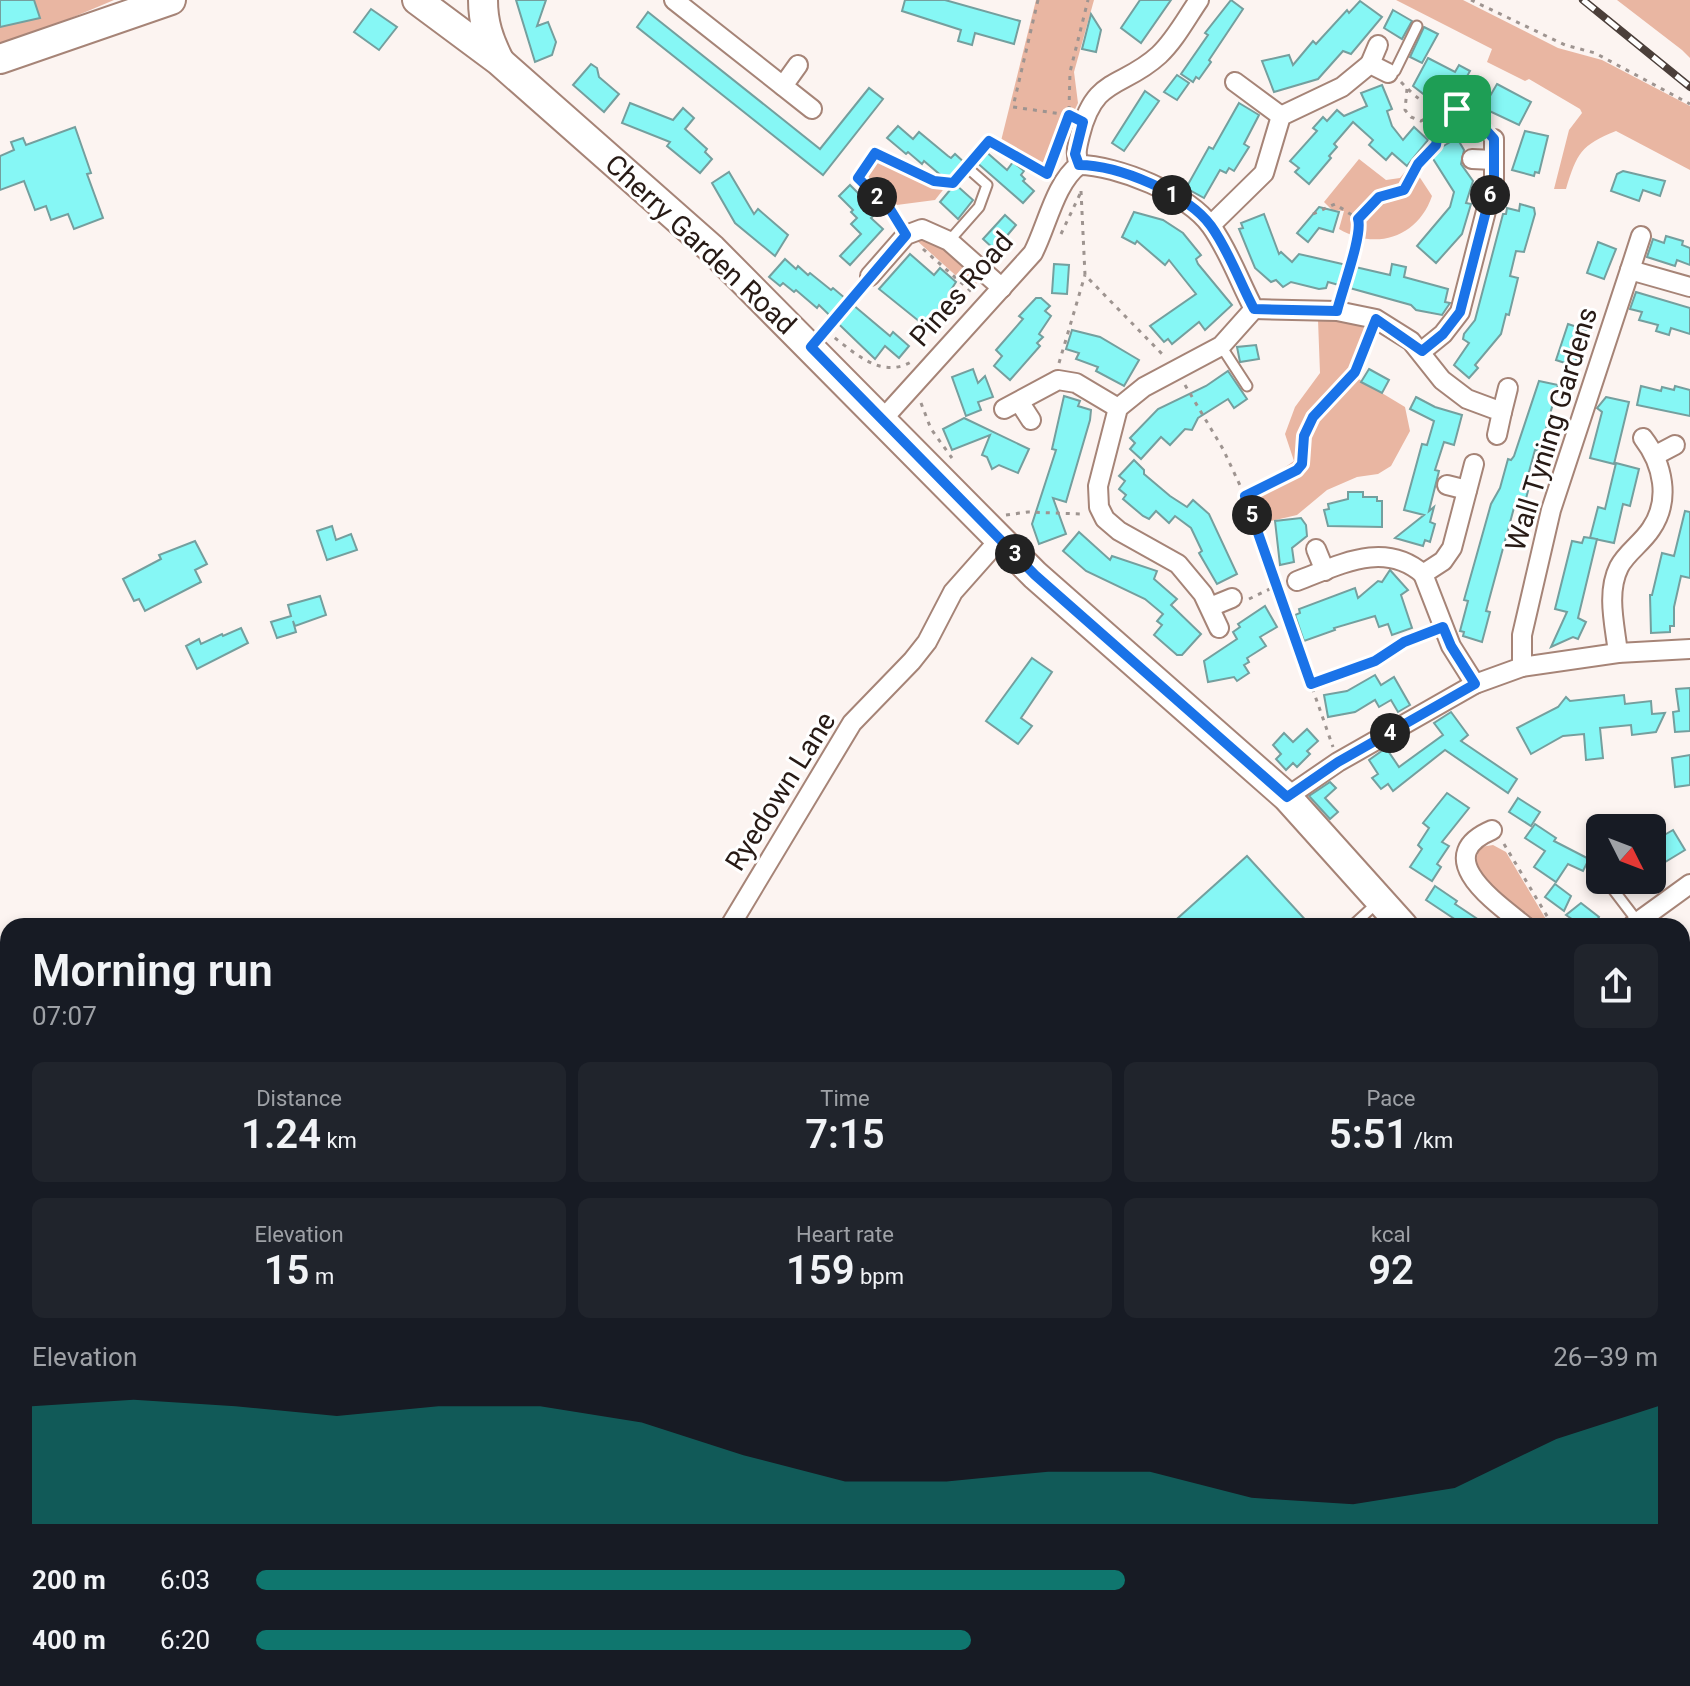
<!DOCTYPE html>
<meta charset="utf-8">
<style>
:root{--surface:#171b24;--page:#20242c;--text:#f1f3f6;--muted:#9ea1a6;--accent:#0f766e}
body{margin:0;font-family:Roboto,sans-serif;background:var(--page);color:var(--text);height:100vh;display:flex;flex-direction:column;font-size:30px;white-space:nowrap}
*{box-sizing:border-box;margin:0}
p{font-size:26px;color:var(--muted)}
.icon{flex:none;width:44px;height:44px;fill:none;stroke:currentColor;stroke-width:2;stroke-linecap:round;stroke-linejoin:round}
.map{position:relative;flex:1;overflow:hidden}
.side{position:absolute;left:0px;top:918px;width:1690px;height:768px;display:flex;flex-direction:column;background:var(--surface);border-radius:24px 24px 0 0;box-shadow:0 4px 12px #0003}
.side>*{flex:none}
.needle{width:52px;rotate:132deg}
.controls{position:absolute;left:1586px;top:814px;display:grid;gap:16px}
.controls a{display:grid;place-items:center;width:80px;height:80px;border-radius:12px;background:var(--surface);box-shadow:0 4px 12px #0003;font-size:40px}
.pin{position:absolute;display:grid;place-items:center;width:68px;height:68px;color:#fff;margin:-34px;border-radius:16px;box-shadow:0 4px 12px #0006}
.km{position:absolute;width:40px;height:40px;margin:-20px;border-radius:50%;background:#222;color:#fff;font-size:22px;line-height:40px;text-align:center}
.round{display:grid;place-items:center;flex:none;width:84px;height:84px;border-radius:12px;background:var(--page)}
.summary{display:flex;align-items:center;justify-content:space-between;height:136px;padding:0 32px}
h1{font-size:44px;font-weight:600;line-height:60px}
.figures{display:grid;grid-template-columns:repeat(3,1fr);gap:12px;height:136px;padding:8px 32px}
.figures div{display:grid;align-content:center;border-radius:12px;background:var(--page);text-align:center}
.figures b{font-size:40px;font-weight:600}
.figures small{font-size:22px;font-weight:400}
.figures p{font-size:22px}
.chart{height:224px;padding:16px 32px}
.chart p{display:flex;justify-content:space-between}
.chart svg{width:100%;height:144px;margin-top:8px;fill:var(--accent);opacity:.7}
ul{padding:0 32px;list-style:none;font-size:26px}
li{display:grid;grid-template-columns:128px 96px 1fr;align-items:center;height:60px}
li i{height:20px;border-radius:10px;background:var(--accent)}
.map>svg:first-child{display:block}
.green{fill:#e9b6a2}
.building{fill:#86f7f5;stroke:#749f9e;stroke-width:2}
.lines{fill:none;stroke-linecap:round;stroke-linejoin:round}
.service-casing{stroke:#a68477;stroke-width:13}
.minor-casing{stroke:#a68477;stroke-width:22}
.primary-casing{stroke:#a68477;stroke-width:32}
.path{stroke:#9e9490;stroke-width:3;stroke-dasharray:4 6;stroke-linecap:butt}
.service{stroke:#fff;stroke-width:9}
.minor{stroke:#fff;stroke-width:18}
.primary{stroke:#fff;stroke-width:28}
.rail-casing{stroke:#4b3f3a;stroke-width:8}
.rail{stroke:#fff;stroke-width:5;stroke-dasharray:15;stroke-linecap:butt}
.route-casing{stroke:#fff;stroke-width:16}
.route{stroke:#1a73e8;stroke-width:10}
.labels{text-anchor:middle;stroke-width:6;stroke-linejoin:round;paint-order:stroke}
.street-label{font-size:28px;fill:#271a15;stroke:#fff}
</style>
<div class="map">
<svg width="1690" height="1686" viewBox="0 0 1690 1686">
<rect width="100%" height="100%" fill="#fcf4f1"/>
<g class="green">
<path d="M0,0h114l-114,48z"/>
<path d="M1036,0h58l-20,72 4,31 -31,65 -46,-27z"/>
<path d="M1396,0h67l95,48 44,12 88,46v64l-74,-39c-35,14 -39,22 -50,58h-12l15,-59 13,-17 -2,-4 -51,-30 -4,2 -38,-19 5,-13z"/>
<path d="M1617,0h73v58l-8,-8z"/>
<path d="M878,155l68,31 -11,14 -46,6 -28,-27 4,-12z"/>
<path d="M1359,159l27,21 14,-2 11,-14 21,32c-14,41 -56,55 -93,33l5,-18 -12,-1 -8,-8z"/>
<path d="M921,238l15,2 39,35 3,7 -7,7 -56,-50z"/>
<path d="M1318,320l40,3 13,12 -14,43 48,29 5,24 -19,35 -13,8 -21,3 -30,13 -30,25 -35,8 -11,-32 43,-30 -9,-27 10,-27 25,-34z"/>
<path d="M1493,845l13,7 44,74h-10c-23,-18 -80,-45 -59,-79z"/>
</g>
<g class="building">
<path d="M0,0h34l6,18 -40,9z"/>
<path d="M516,0h30l-9,26 11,-4 8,20 -4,13 -17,7z"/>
<path d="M905,0h40l75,21 -6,23 -39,-11 -3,12 -14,-4 3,-11 -59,-19z"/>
<path d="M1140,0h31l-30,43 -20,-15z"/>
<path d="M1231,0l12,9 -34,51 2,2 -12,17 -3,-2 -3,5 -12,-8 27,-39 -3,-2z"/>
<path d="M1360,1l22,16 -31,37 -8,-3 -25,28 -44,13 -12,-31 27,-6 4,10 20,-24 3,3 31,-34 2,3z"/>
<path d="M371,9l26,18 -18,23 -25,-18z"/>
<path d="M1393,10l19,11 -10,18 -18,-11z"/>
<path d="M648,12l172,137 49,-61 14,11 -60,76 -186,-148z"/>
<path d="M1091,14l10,16 -5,22 -14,-3z"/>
<path d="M1424,27l14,7 -16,29 -12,-6z"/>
<path d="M1428,58l27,14 4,-7 11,6 -4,7 4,2 -44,16 -13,-10z"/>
<path d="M591,64l6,4 2,9 20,17 -15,18 -31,-27z"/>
<path d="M1177,75l12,8 -12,17 -13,-8z"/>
<path d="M1497,84l34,18 -12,23 -36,-17z"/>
<path d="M1382,85l10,24 -5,2 5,15 11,14 11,-13 14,13 -21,26 -15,-13 -6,7 -17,-15 4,-5 -20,-18 -19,22 3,3 -8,9 2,2 -22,26 -14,-12 4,-4 -9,-7 27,-30 -4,-3 10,-11 4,4 10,-11 7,6 23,-10 -6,-13z"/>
<path d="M1145,91l14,10 -35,50 -12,-8z"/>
<path d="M630,103l43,17 10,-12 11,10 -9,11 22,20 -2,3 7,7 -12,14 -33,-27 3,-4 -48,-19z"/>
<path d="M1239,103l20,12 -15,29 5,3 -15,24 -5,-3 -3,5 -6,-3 -16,28 -18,-10 23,-41 4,2z"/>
<path d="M898,126l15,13 6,-7 29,24 3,2 4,-4 11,10 -16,19 -26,-22 -2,3 -14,-12 -2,2 -19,-16z"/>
<path d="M75,127l16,46 -4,1 16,44 -29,11 -6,-15 -17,6 -5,-14 -11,4 -11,-29 -24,9v-34l14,-6 -3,-8 12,-4 3,7z"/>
<path d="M1525,131l23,5 -9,37 -4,-1 -1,4 -22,-6z"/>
<path d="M1457,138l7,12 -3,14 12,17 -7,22 5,1 -9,30 -26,29 -19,-17 33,-39 4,-15 -24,-38z"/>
<path d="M984,150l23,20 6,-8 11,9 -3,4 4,4 -2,2 11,10 -11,12 -48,-42z"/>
<path d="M1623,171l42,10 -5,15 -17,-6 -4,11 -28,-10 6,-17z"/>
<path d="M729,172l25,42 4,-5 30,26 -13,21 -40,-33 -23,-40z"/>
<path d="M955,184l18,16 -15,19 -18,-17z"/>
<path d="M850,185l17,17 -2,2 10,10 -4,4 12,11 -33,36 -10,-9 21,-22 -10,-10 6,-6 -6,-6 2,-2 -14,-14z"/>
<path d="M1520,204l14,4 1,6 -11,38 -8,-1 -6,25 8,2 -9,37 -3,-1 -5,20 -26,31 3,3 -9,10 -15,-13 15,-22 -6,-4 1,-5 11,-14 28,-106h3l1,-6 12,3z"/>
<path d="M1319,207l20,5 -6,20 -14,-4 -11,14 -11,-9z"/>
<path d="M1134,212l29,8 20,13 18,22 -5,4 2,5 34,41 -27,25 -6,-8 -27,22 -4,-5 -4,3 -14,-16 46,-32 -27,-34 -4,5 -28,-24 -2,3 -13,-7z"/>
<path d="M1264,214l15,40 2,-2 11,10 7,-8 91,21 2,-11 14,3 -2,10 44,12 -3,13 5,1 -8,12 -26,-5 -5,-5 -83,-23 -2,6 -7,1 -28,-7 -8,5 -7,-7 -5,2 -16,-14 -16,-39 4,-1 -2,-5z"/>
<path d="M1005,215l11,10 -21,25 -12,-11z"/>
<path d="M1666,236l17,5 -1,4 8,3v17l-13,-5 -2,6 -28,-9 6,-18 11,4z"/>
<path d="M1598,242l18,7 -12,30 -17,-6z"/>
<path d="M910,254l24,21 6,-7 16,14 -7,11 5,5 -29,28 -46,-37z"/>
<path d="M785,259l11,10 2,-3 10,9 2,-2 21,17 2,-2 57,48 3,-4 16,14 -10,12 -14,-12 -10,13 -56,-54 -2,3 -21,-18 -2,2 -11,-9 -3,3 -11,-9z"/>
<path d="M1054,264l15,1 -2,29 -15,-1z"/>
<path d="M1636,292l54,16v26l-19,-6 -2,7 -13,-4 2,-6 -19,-5 3,-8 -12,-3z"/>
<path d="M1036,298h5l9,8 -5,5 6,5 -12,18 4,3 -6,6 3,3 -30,34 -16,-14 8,-10 -6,-6 27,-31 -4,-3z"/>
<path d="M1568,324l18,6 -12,36 -18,-6z"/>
<path d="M1072,330l28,7 39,23 -15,26 -28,-15 2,-4 -22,-8 3,-6 -13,-4z"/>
<path d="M1256,345l3,14 -19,3 -3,-15z"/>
<path d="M973,369l5,14 7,-7 8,21 -15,5 3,8 -15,6 -14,-39z"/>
<path d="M1369,369l20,11 -7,13 -21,-11z"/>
<path d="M1228,371l19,28 -13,9 -6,-9 -30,19 -6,12 -7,-1 -15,16 -9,-8 -20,22 -11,-10 5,-6 -5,-5 28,-29 48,-23z"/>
<path d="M1539,381l19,4 -18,66 -5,-1 -11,40 4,1 -4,15 -9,-2 -29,107 4,1 -8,30 -19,-6 1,-4 -4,-1 8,-30 -4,-1 27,-96 9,-16 8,-29 3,1 3,-4z"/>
<path d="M1641,386l20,5 1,-4 12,3 1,-4 15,4v26l-53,-11z"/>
<path d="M1064,396l16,5 -2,5 13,4 -1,10 -24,82 -13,-4 13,36 -27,10 -7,-20 24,-74 -4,-1z"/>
<path d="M1416,397l19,10 27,8 -8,30 -10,-3 -9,28 4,1 -10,40 5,-4 -4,15 5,2 -5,18 -5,-2 -2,6 -28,-8 29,-23 -20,-5 18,-66 5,1 7,-24 -24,-12z"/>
<path d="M1606,397l23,5 -15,62 -24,-6 12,-46 -5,-4z"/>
<path d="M964,418l65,31 -11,24 -19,-8 -7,4 -5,-12 -5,-2 8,-20 -38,15 -9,-21z"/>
<path d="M1134,460l10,10v4l26,22 17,11 6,-7 16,14 28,60 -20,10 -18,-31 3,-2 -11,-23 -16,-12 -6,7 -13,-12 -7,8 -6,-3 -20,-17 3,-4 -7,-6 6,-8 -6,-5z"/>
<path d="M1616,463l23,6 -9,37 -7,-2 -9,39 -24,-5 8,-31 7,2z"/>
<path d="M1348,492h15v5h14v4h5v26l-54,-1 -4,-16 5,-1 -1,-5 20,-5z"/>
<path d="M1685,511l5,1v66l-9,-2 -7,31v19h-4v6l-19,1 -1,-38h2l10,-42 12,3z"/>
<path d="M1301,518l5,7 1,11 -15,12 2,14 -14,3 -5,-44z"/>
<path d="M332,526l4,14 15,-6 6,16 -30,10 -10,-29z"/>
<path d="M1079,532l31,28 2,-4 45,15 -3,8 23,20 -6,6 30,29 -19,21h-5l-23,-20 8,-10 -5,-4 6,-7 -18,-15 -59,-28 -23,-20z"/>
<path d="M1584,537l13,2 -19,79 8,4 -8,17 -5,-2 -22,10 16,-35 -12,-3 17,-68 10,2z"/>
<path d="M195,541l12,23 -12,6 6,12 -56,29 -6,-12 -5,2 -11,-22 38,-20 -2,-4z"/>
<path d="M1390,570l18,20 -7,5 11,33 -20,7 -4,-11 -9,3 -4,-11 -41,12 1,2 -31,11 -9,-26 5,-2 -1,-4 56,-21 3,10 20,-17 4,1z"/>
<path d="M320,596l6,19 -31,11 -2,-5 3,11 -19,6 -6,-16 20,-6 -3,-11z"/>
<path d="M1265,606l12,21 -17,10 6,9 -19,12 2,4 -5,3 5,8 -12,8 -3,-4 -26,5 -4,-21 33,-22 -4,-7 7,-5 -2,-3z"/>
<path d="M241,628l7,15 -51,26 -11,-23 13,-7 2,5 21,-10 1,2z"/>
<path d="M1032,658l20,14 -31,46 11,8 -14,18 -32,-23z"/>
<path d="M1375,675l6,10 13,-8 16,28 -12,7 -7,-12 -12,7 -4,-7 -20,12 -27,5 -4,-22 23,-4z"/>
<path d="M1690,688v43l-15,1 -2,-20 6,-1 -3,-22z"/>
<path d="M1624,695l1,9 26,-3 1,13 13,-1 -9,19 -24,3 -1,-10 -31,3 3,30 -17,2 -2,-26 -21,2 -32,18 -14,-26 41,-21 8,-10 4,4z"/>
<path d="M1451,712l17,23 -7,6 56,38 -9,14 -63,-43 -52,41 -5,-7 -7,5 -9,-11 6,-4 -9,-14 17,-12 13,19 44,-32 -9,-12z"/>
<path d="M1307,729l11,12 -11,10 3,3 -13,13 -4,-4 -7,7 -10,-11 5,-5 -8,-9 11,-12 9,9z"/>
<path d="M1690,755v30l-15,2 -3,-29z"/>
<path d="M1330,782l6,6 -11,10 13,14 -8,7 -21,-23z"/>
<path d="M1447,793l22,15 -27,34 7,4 -12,18 4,3 -9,14 -22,-14 12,-18 -4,-4 11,-17 -6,-5z"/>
<path d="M1518,798l22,14 -9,14 -22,-14z"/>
<path d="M1535,824l21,14 -2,3 35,18 -6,12 -15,-7 -12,18 -22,-15 11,-16 -20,-13z"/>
<path d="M1673,830l12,20 -33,20v-28z"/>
<path d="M1247,856l64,70h-142z"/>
<path d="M1555,884l16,12 -7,15 -19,-14z"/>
<path d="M1435,886l22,15 -2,3 33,22h-36l4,-6 -30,-20z"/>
<path d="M1581,903l18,14 -6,9h-11l-16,-11z"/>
</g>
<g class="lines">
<defs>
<g id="service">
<path d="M1388,73l7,-2 22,-45"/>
<path d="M949,241l30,-34 8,-22 -17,-15"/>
<path d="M1221,346l26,40"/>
<path d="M1599,870l1,2"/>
<path d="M1606,880l32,42"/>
<path d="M1352,926l24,-22"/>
<path d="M853,1678v8"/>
</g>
<g id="minor">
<path d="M674,0l138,109"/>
<path d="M1370,64l8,-19"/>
<path d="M1235,82l46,34"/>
<path d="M783,86l15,-21"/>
<path d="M1472,159l22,1"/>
<path d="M1079,165c38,0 109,29 132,61 18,25 29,57 43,83l83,2 39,8 35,22 31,39 25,19 35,13 -5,23"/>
<path d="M1211,225l53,-52 17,-57 61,-29 28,-23 18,9"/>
<path d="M1630,270l11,-34"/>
<path d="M870,276l36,-41 16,-6 27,12 53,47"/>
<path d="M1422,351l21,-17 17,-22 34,-132v-41"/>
<path d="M1020,403l11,17"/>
<path d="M1004,409l54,-29 18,3 42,25"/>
<path d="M1502,412l6,-24"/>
<path d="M881,421l152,-168c14,-27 22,-70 46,-88 -4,-11 -2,-18 1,-30 15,-60 42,-46 79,-80 16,-15 27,-36 40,-55"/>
<path d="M1656,455l19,-10"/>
<path d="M1474,464l-22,84 -9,13 -20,13 28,72 24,38"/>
<path d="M1447,485l20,5"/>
<path d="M1316,549l9,22"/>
<path d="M1297,581c43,-16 87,-41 126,-7"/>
<path d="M1210,607l22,-9"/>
<path d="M1219,628l-16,-34 -25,-30 -59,-33 -14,-12 -6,-12 -1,-21 20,-78 26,-21 77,-41 33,-37"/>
<path d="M1618,653c-3,-27 -12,-60 1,-86 7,-14 23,-24 32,-38 20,-29 12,-65 -8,-91"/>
<path d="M1522,667v-32l29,-125 79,-240 60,17"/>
<path d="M1287,797l51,-35 137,-78 47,-17 96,-14 72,-4"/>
<path d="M1492,830c-64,27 6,74 33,96"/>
<path d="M730,926l122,-203 60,-62 15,-19 26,-50 47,-53"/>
<path d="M1632,926l58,-42"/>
<path d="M1682,952l8,8"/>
<path d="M1682,1118l8,-8"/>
<path d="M243,1686l6,-8"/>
</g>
<g id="primary">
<path d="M417,0l82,61 213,188 323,326 252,222 116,129"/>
<path d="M483,0c0,23 6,40 16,60"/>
<path d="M0,59l171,-59"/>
<path d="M1682,1234l8,10"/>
</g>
</defs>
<use href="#service" class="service-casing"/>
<use href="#minor" class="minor-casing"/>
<use href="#primary" class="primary-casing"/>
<g class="path">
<path d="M1038,0l-25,107 56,8"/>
<path d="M1471,0l94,45 30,8 95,51"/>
<path d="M1401,82c29,30 30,23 68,29l14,18"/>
<path d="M1407,89l-2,21 6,7 10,4 21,-11"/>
<path d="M1069,110l1,-38 18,-72"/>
<path d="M973,159l16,-18 58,33"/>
<path d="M1047,174l13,-34"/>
<path d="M1081,191l4,84 80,82"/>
<path d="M1313,214l22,-10 23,15"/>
<path d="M896,220l-6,-11 -32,-31 17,-25 70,30h8l7,-9"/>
<path d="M1061,234l19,-40"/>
<path d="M923,249l51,45"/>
<path d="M1341,295c5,-21 23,-57 17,-76l21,-22 16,-3 13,-9 10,-21 18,-19 4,-31"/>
<path d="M824,332l36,-44"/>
<path d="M827,332c25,18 52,48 84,30"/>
<path d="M1059,363l26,-88"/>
<path d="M1185,385l38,64 22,47 88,251"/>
<path d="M921,403l10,26 21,29"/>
<path d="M1245,496l52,-26 5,-6 2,-28 9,-19 42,-45 15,-37"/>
<path d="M1006,515l22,-3 54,2"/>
<path d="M1249,599l29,-14"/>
<path d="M1312,684l63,-23 53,-29"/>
<path d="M1504,844l49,82"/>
</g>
<use href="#service" class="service"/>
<use href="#minor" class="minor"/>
<use href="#primary" class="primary"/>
<defs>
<path id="rail" d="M1583,0l107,87"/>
</defs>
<use href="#rail" class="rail-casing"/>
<use href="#rail" class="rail"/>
</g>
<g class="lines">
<defs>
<path id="route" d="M1457,109l12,2 25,28v41l-34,132 -17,22 -21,17 -46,-32 -21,53 -42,45 -9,19 -2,28 -5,6 -52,26 66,188 64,-23 29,-19 39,-15 8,19 24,38 -137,78 -51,35 -252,-222 -224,-228 95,-112 -16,-26 -32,-31 17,-25 59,28 19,2 36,-42 58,33 22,-59 14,7 -8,32 4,11c39,0 109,29 132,61 18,25 29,57 43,83l83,2c5,-21 26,-77 21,-92l21,-22 25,-7 14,-26 18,-19 6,-35z"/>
</defs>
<use href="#route" class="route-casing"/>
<use href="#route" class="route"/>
</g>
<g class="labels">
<g class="street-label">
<text transform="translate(701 244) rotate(43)" y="10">Cherry Garden Road</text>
<text transform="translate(961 289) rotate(-49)" y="10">Pines Road</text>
<text transform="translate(1551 429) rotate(-73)" y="10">Wall Tyning Gardens</text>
<text transform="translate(780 791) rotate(-58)" y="10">Ryedown Lane</text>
</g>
</g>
</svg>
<div class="controls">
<a><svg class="needle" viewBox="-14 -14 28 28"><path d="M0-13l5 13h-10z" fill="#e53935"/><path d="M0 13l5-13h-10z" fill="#9ea1a6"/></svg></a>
</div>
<div class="pin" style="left:1457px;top:109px;background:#1e9e55"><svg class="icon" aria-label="arrive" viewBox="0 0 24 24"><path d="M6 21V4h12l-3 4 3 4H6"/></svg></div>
<b class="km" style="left:1172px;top:195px">1</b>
<b class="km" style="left:877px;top:197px">2</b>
<b class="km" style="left:1015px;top:554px">3</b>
<b class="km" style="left:1390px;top:733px">4</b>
<b class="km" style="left:1252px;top:515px">5</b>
<b class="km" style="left:1490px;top:195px">6</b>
<section class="side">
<div class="summary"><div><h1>Morning run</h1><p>07:07</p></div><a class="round"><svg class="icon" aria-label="share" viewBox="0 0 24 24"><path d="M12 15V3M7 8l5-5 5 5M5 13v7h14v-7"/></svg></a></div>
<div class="figures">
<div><p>Distance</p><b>1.24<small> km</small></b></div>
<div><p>Time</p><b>7:15</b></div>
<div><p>Pace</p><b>5:51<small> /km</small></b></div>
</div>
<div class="figures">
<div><p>Elevation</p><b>15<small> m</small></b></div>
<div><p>Heart rate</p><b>159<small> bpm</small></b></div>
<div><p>kcal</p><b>92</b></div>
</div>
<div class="chart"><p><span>Elevation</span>26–39 m</p>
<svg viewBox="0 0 160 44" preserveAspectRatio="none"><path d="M0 44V8L10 6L20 8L30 11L40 8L50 8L60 13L70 23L80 31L90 31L100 28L110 28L120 36L130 38L140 33L150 18L160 8V44z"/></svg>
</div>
<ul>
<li><b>200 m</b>6:03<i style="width:62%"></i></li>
<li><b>400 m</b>6:20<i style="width:51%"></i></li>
</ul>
</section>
</div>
